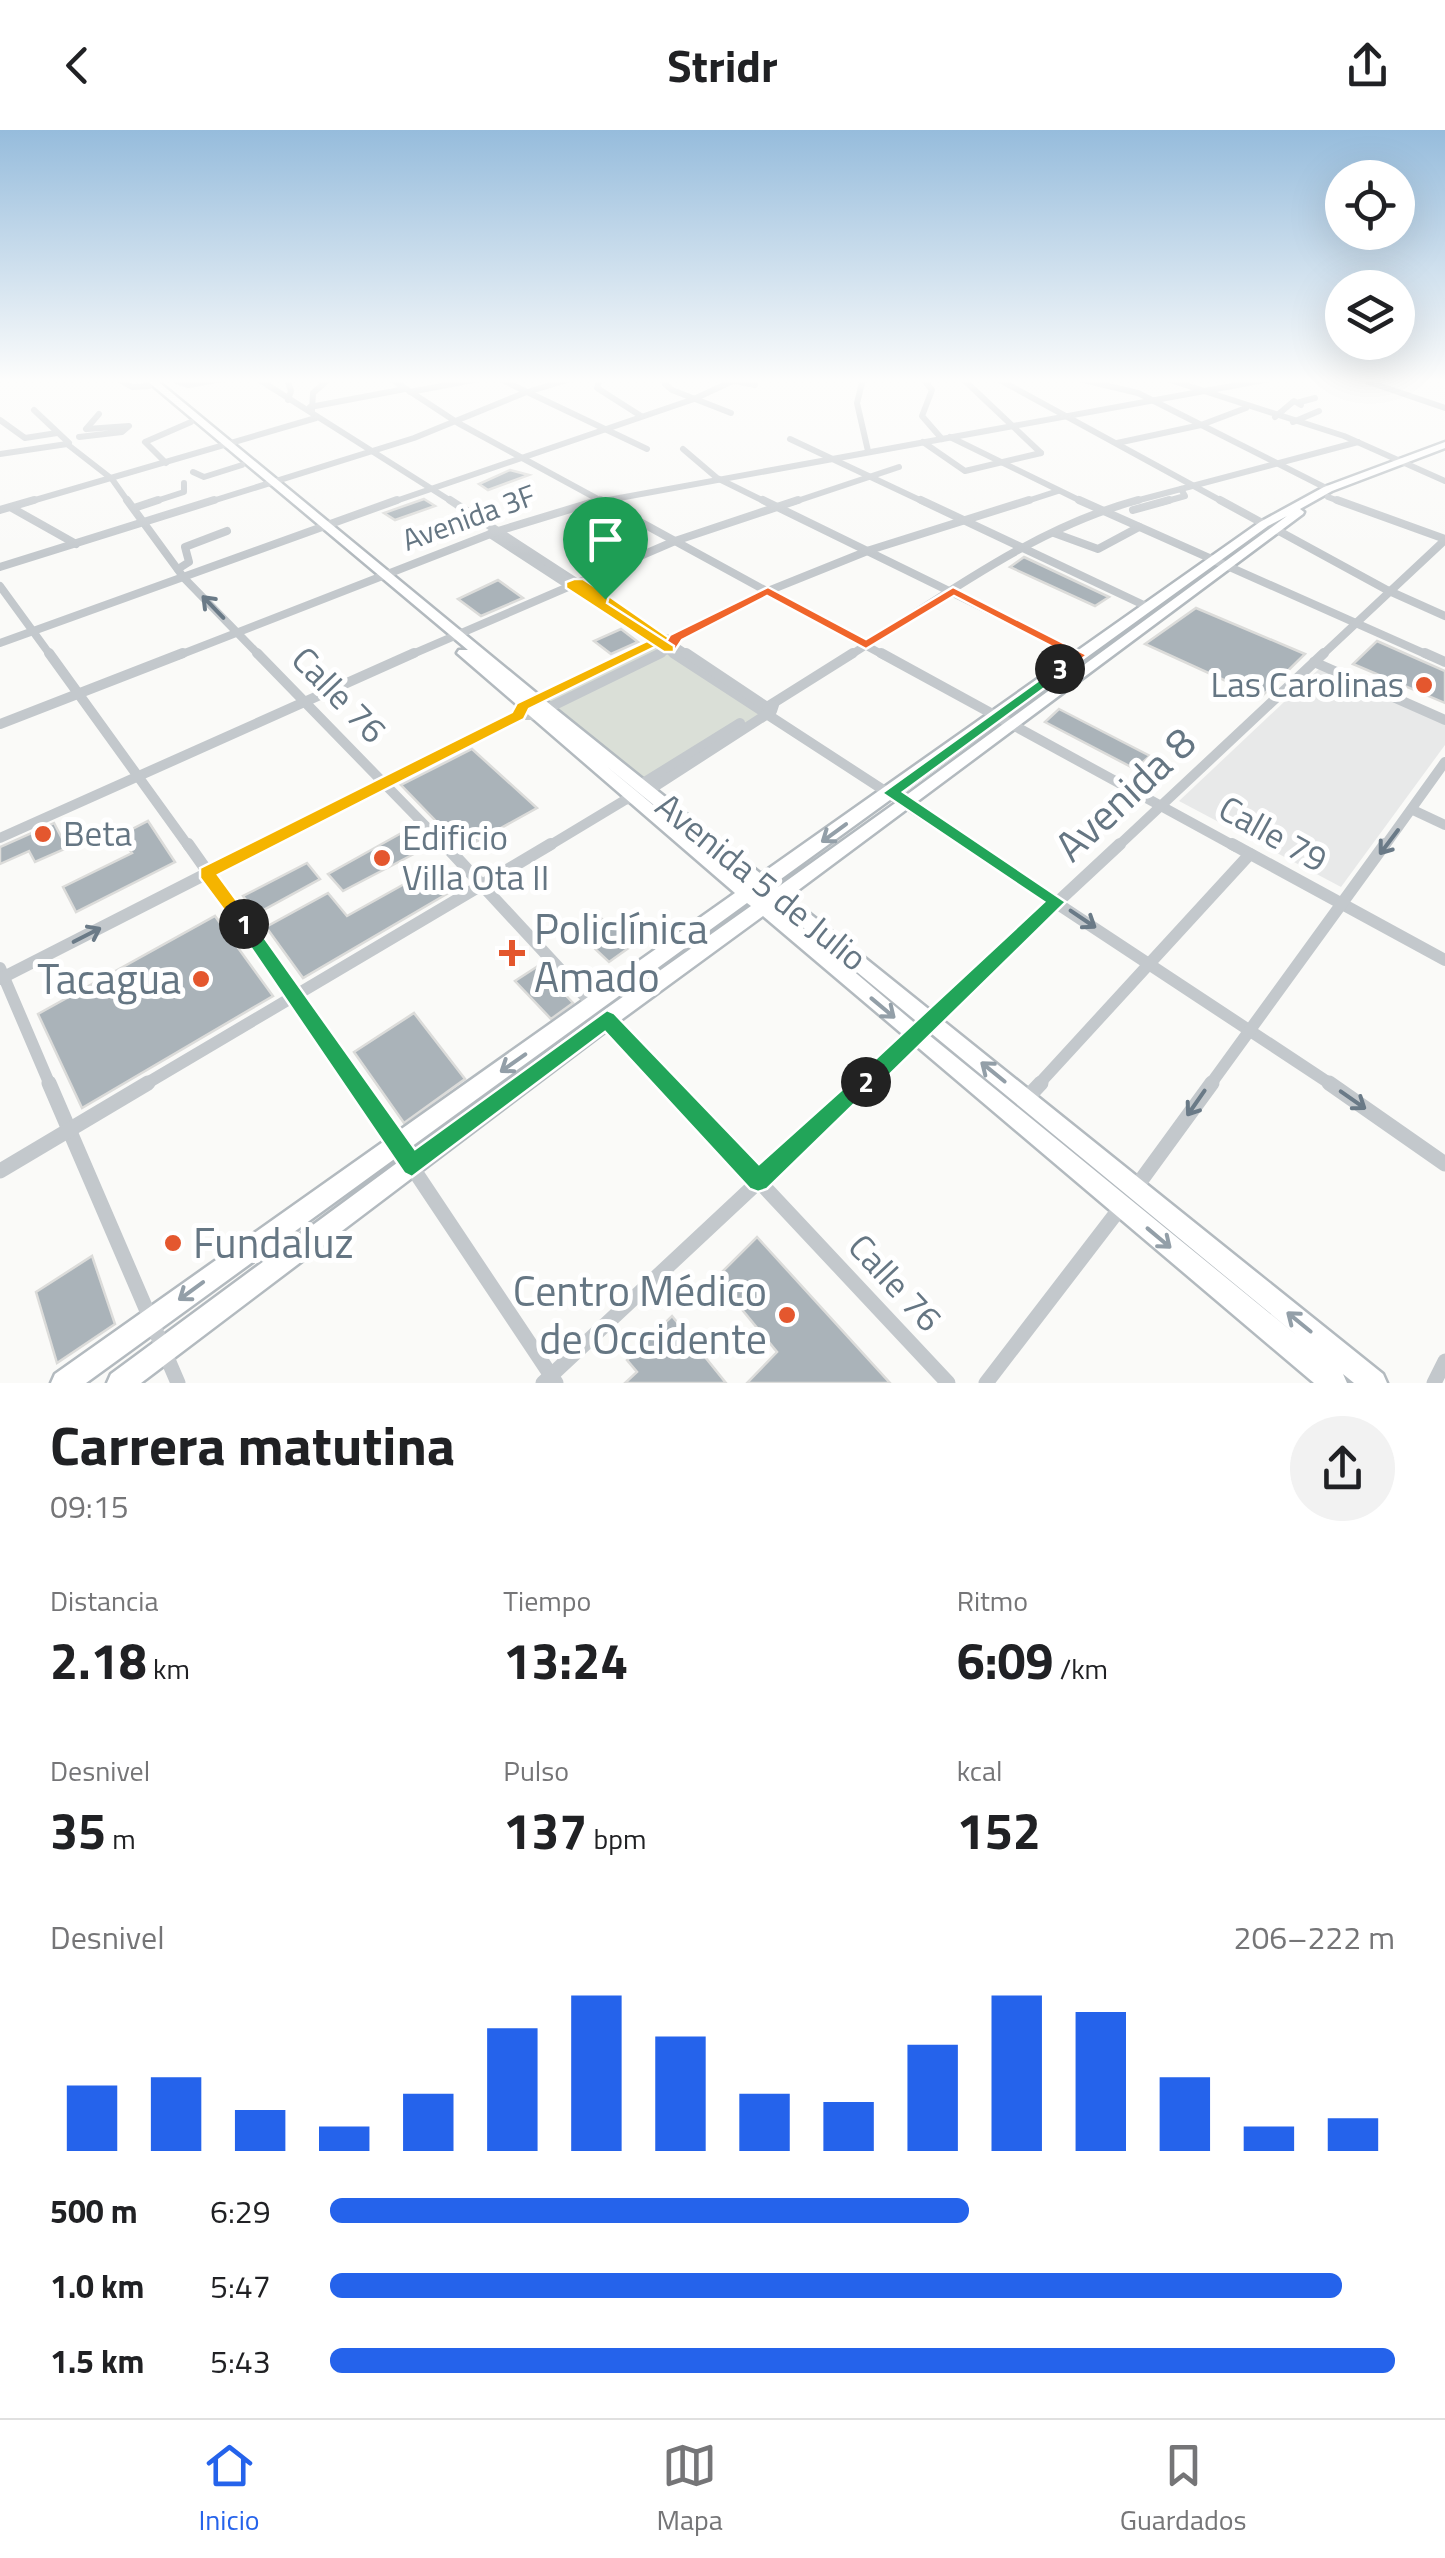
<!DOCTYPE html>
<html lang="es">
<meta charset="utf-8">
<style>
:root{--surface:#fff;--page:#f2f2f2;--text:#202124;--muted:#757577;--line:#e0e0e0;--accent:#2563eb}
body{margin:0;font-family:"Titillium Web",sans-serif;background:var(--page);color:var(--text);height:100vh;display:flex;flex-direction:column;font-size:38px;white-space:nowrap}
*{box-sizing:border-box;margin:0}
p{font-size:32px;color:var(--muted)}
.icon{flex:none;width:55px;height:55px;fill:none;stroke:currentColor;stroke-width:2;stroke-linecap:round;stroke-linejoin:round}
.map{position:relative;height:1253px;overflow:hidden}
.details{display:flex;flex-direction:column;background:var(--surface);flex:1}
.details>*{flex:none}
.tools{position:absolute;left:1325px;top:30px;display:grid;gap:20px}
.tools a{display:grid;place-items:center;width:90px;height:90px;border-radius:50%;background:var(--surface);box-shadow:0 10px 40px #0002;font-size:50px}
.pin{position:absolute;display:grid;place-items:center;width:85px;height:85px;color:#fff;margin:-102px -42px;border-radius:50% 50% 50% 0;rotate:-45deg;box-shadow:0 0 10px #0007}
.pin .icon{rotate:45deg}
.km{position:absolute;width:50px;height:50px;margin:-25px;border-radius:50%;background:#222;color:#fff;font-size:28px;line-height:50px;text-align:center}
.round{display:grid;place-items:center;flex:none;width:105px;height:105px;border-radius:52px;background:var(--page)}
.summary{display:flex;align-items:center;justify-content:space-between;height:170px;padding:0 50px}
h1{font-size:55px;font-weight:700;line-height:75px}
.metrics{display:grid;grid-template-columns:repeat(3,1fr);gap:15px;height:170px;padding:10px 50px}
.metrics div{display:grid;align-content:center}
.metrics b{font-size:50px;font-weight:700}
.metrics small{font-size:28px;font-weight:400}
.metrics p{font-size:28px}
.chart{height:280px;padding:20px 50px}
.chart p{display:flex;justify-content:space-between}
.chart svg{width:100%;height:180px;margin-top:10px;stroke:var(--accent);stroke-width:6}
ul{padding:0 50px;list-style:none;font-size:32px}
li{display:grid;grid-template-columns:160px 120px 1fr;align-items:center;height:75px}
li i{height:25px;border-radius:12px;background:var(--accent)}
header{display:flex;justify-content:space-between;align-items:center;height:130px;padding:0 50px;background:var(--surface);font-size:45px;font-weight:700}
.tabs{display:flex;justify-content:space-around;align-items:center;height:140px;border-top:2px solid var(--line);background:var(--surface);font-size:28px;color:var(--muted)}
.tabs a{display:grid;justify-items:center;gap:5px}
.tabs .selected{color:var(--accent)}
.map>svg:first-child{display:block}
.built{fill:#e8e9e9}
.green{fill:#dadfd7}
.building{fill:#aab3b9;stroke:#dcdcda;stroke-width:2.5}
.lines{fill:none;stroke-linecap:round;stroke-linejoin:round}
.secondary-casing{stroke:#b3babf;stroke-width:5}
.street-far4{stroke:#c3c8cc;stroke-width:6}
.street-far3{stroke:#c3c8cc;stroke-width:8}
.street-far2{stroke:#c3c8cc;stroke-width:10}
.street-far1{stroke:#c3c8cc;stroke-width:12}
.street{stroke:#c3c8cc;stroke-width:15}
.secondary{fill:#fff;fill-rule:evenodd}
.oneway{stroke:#6a7a87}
.oneway2{stroke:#939fa8}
.split-1{fill:#f5b400;stroke:#fff;stroke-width:2.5}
.split-2{fill:#22a559;stroke:#fff;stroke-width:2.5}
.split-3{fill:#22a559;stroke:#fff;stroke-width:2.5}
.split-4{fill:#f0652b;stroke:#fff;stroke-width:2.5}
.split-5{fill:#f5b400;stroke:#fff;stroke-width:2.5}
.poi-dot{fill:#e4572e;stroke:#fff;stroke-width:4}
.labels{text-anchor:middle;stroke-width:10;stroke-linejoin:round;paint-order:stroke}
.far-street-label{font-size:30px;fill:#657683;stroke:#fff}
.poi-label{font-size:35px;fill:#657683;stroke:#fff;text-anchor:start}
.street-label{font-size:35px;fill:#657683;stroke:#fff}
.near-street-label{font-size:42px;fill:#657683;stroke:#fff}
.near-poi-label{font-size:42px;fill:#657683;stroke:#fff;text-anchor:start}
</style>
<header><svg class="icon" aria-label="back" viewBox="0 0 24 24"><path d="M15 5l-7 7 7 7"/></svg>Stridr<svg class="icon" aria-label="share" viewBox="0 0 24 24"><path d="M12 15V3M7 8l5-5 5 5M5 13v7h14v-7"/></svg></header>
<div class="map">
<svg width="1445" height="1253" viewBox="0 0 1445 1253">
<rect width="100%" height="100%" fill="#fafaf8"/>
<path class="built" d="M1320,538l125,53v24l-104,142 -162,-86z"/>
<path class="green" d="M658,511l107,71 -114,74 -111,-90z"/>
<g class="building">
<path d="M510,340l19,5 -41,15 -9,-6z"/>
<path d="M424,369l11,7 -40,14 -11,-7z"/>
<path d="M1024,427l85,40 -14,9 -85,-39z"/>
<path d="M498,450l25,18 -42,18 -23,-17z"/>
<path d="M1196,478l109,46 -44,43 -116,-53z"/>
<path d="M621,499l17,13 -27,12 -17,-13z"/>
<path d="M1377,511l68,30v32l-92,-39z"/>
<path d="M1059,579l91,47 -15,13 -90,-47z"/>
<path d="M472,619l65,59 -74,41 -62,-64z"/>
<path d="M148,691l27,41 -99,50 -13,-25 69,-34 -13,-17z"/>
<path d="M54,693l13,25 -32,14 -6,-11 -29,13v-17z"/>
<path d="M414,696l17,19 -88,46 -15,-17z"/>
<path d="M307,733l13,16 -64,35 -13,-18z"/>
<path d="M442,733l20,22 -159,93 -37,-51 62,-34 19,23z"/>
<path d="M215,786l58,80 -191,112 -44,-94z"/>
<path d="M598,786l13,10 9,-1 17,17 -28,20 -33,-31z"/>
<path d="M538,836l35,37 -22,16 -36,-38z"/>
<path d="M414,883l51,66 -61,44 -50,-71z"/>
<path d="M757,1107l133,146h-143l30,-31 -61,-74z"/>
<path d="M92,1126l23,68 -58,39 -21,-71z"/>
<path d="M672,1186l54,67h-101l12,-11 -10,-12z"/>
</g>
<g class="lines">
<defs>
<path id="secondary" d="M145,249h10l397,327 209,168 499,-352 64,-35 121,-45v6l-113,43 -32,18 4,3 -1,2 -514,383 594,477 4,9h-33l-11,-9 4,9h-33l-551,-467 -149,109 -473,358h-34l4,-9 489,-361 151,-107 -4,-3 -661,480h-35l4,-9 680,-481 -278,-240 2,-3h9zM1287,386l-386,283 -123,88 -4,-3 494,-358zM605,635l144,118 -1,1zM777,776l523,432 -376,-307z"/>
</defs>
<use href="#secondary" class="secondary-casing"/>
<g class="street-far4">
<path d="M118,249l14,8 17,-1"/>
<path d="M258,249l196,124"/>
<path d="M287,249l4,12 -3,9"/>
<path d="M391,249l67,44 147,80"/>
<path d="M500,249l147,70"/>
<path d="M600,249l-3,9 44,28"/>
<path d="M667,249l-2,5 7,6 59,23"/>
<path d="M863,249l-6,24 11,48"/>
<path d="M923,249l9,11 -10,26 20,23"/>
<path d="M963,249l78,74"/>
<path d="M998,249l227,124"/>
<path d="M1079,249l59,14 190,96"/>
<path d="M1167,249l177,57 101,45"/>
<path d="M1360,249l85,29"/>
<path d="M176,251l12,4 35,-6"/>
<path d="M735,251l20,4"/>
<path d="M410,262l68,-13"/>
<path d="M1300,272l15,-4"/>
<path d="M310,277l95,-18"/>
<path d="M34,280l35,33"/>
<path d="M312,280l1,-17 16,-14"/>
<path d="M1275,287l19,-16 7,4"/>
<path d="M0,290l25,18 32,-5"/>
<path d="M1293,292l26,-11"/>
<path d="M86,299l13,-15"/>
<path d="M79,307l43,-5 7,-6 -42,3"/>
<path d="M950,307l135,66"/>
<path d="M790,309l136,64"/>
<path d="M923,312l42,29 76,-18"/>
<path d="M1117,313l84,-18 45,-17"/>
<path d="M683,319l34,29 51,25"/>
<path d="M0,324l67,-10 45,35 17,24"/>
<path d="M166,333l-21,-21 46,-20"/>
<path d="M193,342l11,5 38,-12"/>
<path d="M1328,367l16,6"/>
<path d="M25,373l291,-85"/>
<path d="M150,373l34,-11v-9"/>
<path d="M206,373l208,-65 110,-45 46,-14"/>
<path d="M390,373l304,-104 43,-20"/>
<path d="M592,373l678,-124"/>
<path d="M791,373l108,-36"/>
<path d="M1021,373l37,-12"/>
<path d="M1128,373l230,-61"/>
<path d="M1160,373l25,-7 -4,-7"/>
</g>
<g class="street-far3">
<path d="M127,370l57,78 76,78"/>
<path d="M450,370l240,156"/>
<path d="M600,370l285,156"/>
<path d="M763,370l317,155"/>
<path d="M921,370l227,107"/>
<path d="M1079,370l351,156"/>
<path d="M1220,370l44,24"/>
<path d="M1337,370l108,39"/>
<path d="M12,378l64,36"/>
<path d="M134,378l24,-8"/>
<path d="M0,380l34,-10"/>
<path d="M1133,380l36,-10"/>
<path d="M1277,400l110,60 58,26"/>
<path d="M1054,403l44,16 41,-22"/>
<path d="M490,404l187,122"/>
<path d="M0,437l214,-67"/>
<path d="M178,439l11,-7 -4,-15 42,-16"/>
<path d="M0,456l51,70"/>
<path d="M0,513l397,-143"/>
<path d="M177,526l321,-125 102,-31"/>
<path d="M408,526l267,-115 123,-41"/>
<path d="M629,526l34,-17 12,-1 93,-47 102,-41 159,-50"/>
<path d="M656,526l11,-6"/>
<path d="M849,526c91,-57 184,-128 289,-156"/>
<path d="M1321,526l124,-116"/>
</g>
<g class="street-far2">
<path d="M49,523l140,194"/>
<path d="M257,523l189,194"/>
<path d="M673,523l298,194"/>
<path d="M686,523l84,56"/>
<path d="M881,523l355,194"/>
<path d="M1076,523l4,2"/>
<path d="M1425,523l20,9"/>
<path d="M1314,532l131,58"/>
<path d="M767,577l86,-54"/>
<path d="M519,585h15l127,-62"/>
<path d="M0,594l183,-71"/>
<path d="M635,658l105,-65"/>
<path d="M1413,680l32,15"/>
<path d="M0,708l414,-185"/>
<path d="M260,717l259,-132 4,-9 111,-53"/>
<path d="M547,717l78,-47 23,-9 124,-80 2,-6"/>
<path d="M1117,717l207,-194"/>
<path d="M1384,717l61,-85"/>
</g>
<g class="street-far1">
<path d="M188,714l170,241"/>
<path d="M444,714l149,161"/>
<path d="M967,714l365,241"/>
<path d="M1232,714l213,116"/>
<path d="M0,838l50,117"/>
<path d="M0,849l265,-135"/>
<path d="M605,887l64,68"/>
<path d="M144,955l407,-241"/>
<path d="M861,955l259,-241"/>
<path d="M1038,955l212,-231"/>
<path d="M1210,955l175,-241"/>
</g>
<g class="street">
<path d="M49,953l129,300"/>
<path d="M356,953l200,300"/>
<path d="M667,953l281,300"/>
<path d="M1329,953l116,81"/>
<path d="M1026,969l15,-16"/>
<path d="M0,1041l148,-88"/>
<path d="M1134,1060l78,-107"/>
<path d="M543,1253l321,-300"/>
<path d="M986,1253l135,-176"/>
<path d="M1434,1253l11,-22"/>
</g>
<use href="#secondary" class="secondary"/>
</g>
<defs><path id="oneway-shaft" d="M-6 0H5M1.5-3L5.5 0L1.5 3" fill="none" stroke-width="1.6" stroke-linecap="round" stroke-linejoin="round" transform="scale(2.5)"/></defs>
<g class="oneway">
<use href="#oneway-shaft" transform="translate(213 477) rotate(-134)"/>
<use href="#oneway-shaft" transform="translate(1389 712) rotate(127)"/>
<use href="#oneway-shaft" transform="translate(1083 789) rotate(34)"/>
<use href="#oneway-shaft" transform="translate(87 805) rotate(-27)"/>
<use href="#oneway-shaft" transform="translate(1353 970) rotate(35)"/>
<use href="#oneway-shaft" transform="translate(1196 973) rotate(125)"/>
</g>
<g class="oneway2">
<use href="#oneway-shaft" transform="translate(834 703) rotate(144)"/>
<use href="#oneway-shaft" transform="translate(883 878) rotate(40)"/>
<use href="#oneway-shaft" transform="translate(513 933) rotate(145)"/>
<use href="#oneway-shaft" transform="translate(993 942) rotate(-141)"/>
<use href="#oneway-shaft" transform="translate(1159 1108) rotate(40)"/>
<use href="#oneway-shaft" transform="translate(191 1161) rotate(144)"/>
<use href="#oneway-shaft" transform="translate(1299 1192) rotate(-141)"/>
</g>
<linearGradient id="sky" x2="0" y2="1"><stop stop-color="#96bcdc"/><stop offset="0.59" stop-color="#fdfdfc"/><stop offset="1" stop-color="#fdfdfc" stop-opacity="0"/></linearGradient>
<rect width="1445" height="425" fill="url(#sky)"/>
<path class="split-1" d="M600,466h9l62,43 -142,70 -5,10 -306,156 36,49 -10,8 -6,-3 -38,-51v-10l312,-156 5,-9 136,-65 -53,-36z"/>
<path class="split-2" d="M244,786l7,3 164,230 192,-139 7,3 145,151 99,-89 8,-3 8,3 3,7 -110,107 -9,3 -8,-3 -145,-157 -193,145 -8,-4 -166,-244 -3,-5z"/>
<path class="split-3" d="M1060,535l5,1v7l-162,119 163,110 -192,188h-16l-3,-8 3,-7 186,-173 -162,-109z"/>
<path class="split-4" d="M768,457l98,52 87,-52 134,68 -22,18h-10v-7l15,-10 -116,-60 -88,53 -99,-53 -85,44 -8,12 -12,-3 8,-14z"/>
<path class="split-5" d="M574,449h9l26,17 -2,7 67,43v6h-10l-98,-64v-6z"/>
<g class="poi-dot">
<circle cx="1424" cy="555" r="10"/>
<circle cx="43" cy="704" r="10"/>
<circle cx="382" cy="728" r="10"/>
<path d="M507 808h10v10h10v10h-10v10h-10v-10h-10v-10h10z"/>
<circle cx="201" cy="849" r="10"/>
<circle cx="173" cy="1113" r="10"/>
<circle cx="787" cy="1185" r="10"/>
</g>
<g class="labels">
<g class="far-street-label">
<text transform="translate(469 388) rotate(-20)" y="10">Avenida 3F</text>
</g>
<g class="poi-label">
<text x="1404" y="567" text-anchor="end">Las Carolinas</text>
<text x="63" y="716">Beta</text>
<text x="402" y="720">Edificio<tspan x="402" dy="40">Villa Ota II</tspan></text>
</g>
<g class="street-label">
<text transform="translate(339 565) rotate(46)" y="12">Calle 76</text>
<text transform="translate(1273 704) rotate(29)" y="12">Calle 79</text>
<text transform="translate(761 752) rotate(39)" y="12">Avenida 5 de Julio</text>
<text transform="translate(895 1153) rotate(47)" y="12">Calle 76</text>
</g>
<g class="near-street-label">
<text transform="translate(1125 664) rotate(-43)" y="15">Avenida 8</text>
</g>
<g class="near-poi-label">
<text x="534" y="814">Policlínica<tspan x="534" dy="48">Amado</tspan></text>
<text x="181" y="864" text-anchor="end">Tacagua</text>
<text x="193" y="1128">Fundaluz</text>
<text x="767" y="1176" text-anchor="end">Centro Médico<tspan x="767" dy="48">de Occidente</tspan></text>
</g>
</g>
</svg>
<div class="tools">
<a><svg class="icon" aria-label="locate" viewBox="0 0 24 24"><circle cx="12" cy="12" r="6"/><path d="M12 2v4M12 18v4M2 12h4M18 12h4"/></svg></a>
<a><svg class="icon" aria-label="layers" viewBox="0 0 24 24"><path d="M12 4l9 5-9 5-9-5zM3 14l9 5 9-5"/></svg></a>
</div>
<div class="pin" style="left:605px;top:469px;background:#1e9e55"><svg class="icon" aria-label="arrive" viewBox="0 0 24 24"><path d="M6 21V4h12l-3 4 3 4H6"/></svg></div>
<b class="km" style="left:244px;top:794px">1</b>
<b class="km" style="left:866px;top:952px">2</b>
<b class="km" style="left:1060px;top:539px">3</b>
</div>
<section class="details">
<div class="summary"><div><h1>Carrera matutina</h1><p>09:15</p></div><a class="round"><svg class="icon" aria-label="share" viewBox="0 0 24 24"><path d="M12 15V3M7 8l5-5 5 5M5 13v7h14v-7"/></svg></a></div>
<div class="metrics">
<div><p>Distancia</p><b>2.18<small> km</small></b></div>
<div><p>Tiempo</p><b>13:24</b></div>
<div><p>Ritmo</p><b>6:09<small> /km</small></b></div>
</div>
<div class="metrics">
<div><p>Desnivel</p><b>35<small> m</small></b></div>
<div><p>Pulso</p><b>137<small> bpm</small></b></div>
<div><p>kcal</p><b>152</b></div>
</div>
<div class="chart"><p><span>Desnivel</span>206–222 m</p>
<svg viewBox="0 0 160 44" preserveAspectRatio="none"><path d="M5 44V28M15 44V26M25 44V34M35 44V38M45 44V30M55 44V14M65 44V6M75 44V16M85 44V30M95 44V32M105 44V18M115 44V6M125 44V10M135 44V26M145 44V38M155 44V36"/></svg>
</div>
<ul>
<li><b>500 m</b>6:29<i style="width:60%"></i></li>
<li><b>1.0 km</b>5:47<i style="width:95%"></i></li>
<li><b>1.5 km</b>5:43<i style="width:100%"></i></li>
</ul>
</section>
<nav class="tabs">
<a class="selected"><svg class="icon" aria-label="home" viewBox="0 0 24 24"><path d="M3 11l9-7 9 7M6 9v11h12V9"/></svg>Inicio</a>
<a><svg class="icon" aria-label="map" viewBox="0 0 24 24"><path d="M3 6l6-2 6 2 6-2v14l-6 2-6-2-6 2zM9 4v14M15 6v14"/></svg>Mapa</a>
<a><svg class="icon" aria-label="saved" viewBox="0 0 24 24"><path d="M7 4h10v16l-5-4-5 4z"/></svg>Guardados</a>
</nav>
